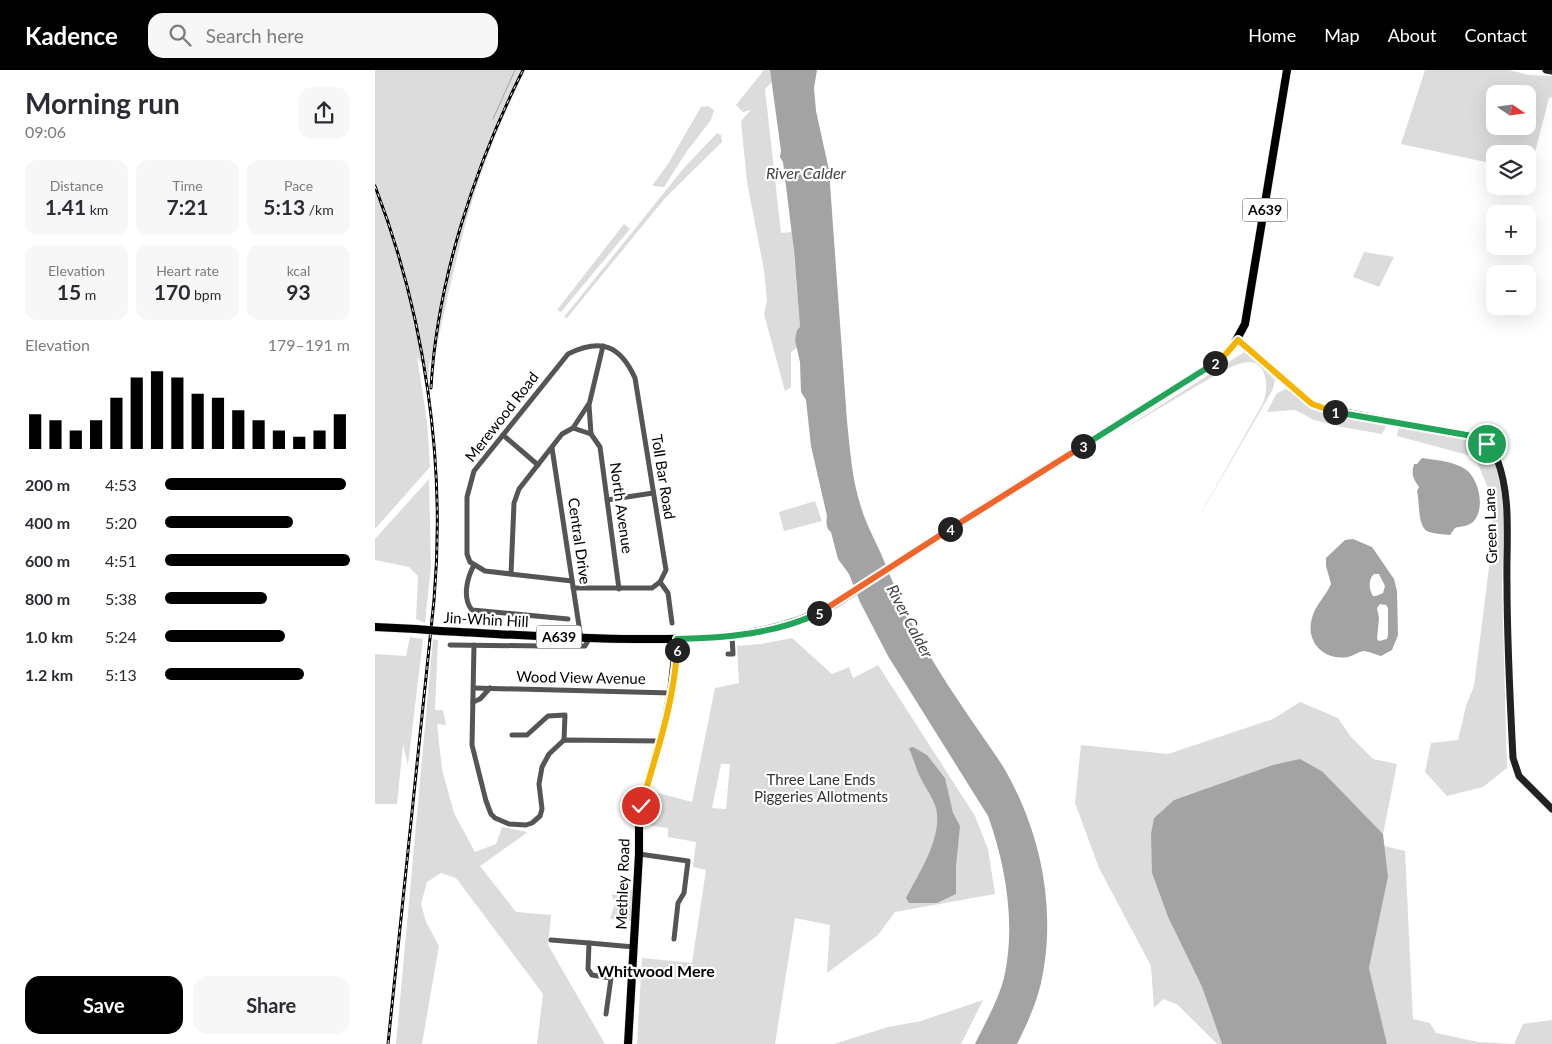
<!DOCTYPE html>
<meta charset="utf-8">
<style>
:root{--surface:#fff;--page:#f7f7f7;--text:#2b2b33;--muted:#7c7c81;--accent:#000}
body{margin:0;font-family:Lato,sans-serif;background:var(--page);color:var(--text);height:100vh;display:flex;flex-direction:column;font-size:19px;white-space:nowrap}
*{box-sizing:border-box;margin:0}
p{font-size:16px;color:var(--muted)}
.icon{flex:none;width:28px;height:28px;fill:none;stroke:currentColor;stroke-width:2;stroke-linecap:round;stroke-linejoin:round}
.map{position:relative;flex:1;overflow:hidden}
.sheet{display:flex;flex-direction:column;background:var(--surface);width:375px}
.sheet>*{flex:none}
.needle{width:32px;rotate:103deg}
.buttons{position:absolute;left:1111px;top:15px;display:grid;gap:10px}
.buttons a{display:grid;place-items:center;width:50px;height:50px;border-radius:10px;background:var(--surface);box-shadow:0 5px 20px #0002;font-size:25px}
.pin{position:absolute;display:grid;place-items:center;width:42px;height:42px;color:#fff;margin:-21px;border:2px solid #fff;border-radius:50%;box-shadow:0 1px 5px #0007}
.km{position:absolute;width:25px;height:25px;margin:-12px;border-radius:50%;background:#222;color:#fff;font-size:14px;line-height:25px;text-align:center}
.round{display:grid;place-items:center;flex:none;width:52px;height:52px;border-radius:15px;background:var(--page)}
.head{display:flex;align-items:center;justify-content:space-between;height:85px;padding:0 25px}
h1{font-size:28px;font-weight:700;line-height:38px}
.metrics{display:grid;grid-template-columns:repeat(3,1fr);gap:8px;height:85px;padding:5px 25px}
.metrics div{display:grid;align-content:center;border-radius:12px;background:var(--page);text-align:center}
.metrics b{font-size:21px;font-weight:700}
.metrics small{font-size:14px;font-weight:400}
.metrics p{font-size:14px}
.chart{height:140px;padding:10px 25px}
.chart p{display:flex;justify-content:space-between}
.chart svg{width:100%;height:90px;margin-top:5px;stroke:var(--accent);stroke-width:6}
.button{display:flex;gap:10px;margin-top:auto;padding:10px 25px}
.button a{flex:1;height:58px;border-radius:15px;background:var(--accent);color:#fff;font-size:20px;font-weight:700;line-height:58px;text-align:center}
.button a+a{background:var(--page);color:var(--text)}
ul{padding:0 25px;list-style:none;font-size:16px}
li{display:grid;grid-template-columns:80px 60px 1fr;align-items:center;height:38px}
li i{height:12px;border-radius:6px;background:var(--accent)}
header{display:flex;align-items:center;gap:30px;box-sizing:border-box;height:70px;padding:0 25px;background:var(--accent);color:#fff}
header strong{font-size:24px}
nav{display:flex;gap:28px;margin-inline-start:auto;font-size:18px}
.search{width:350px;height:45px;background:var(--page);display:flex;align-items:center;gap:12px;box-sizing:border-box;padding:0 18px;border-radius:15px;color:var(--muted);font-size:19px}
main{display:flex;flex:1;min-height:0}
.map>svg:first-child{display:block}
.green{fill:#dcdcdc;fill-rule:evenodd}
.water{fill:#a3a3a3;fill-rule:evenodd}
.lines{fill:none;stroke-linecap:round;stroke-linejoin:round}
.stream{stroke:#a3a3a3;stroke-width:1}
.primary-casing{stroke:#dbdbdb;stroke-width:9}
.street{stroke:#555;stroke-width:5}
.secondary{stroke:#222;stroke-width:7}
.primary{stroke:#000;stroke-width:8}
.rail-casing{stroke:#000;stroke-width:3}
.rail{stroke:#fff;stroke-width:1;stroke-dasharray:4;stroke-linecap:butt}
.primary-bridge-casing{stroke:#dbdbdb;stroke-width:9;stroke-linecap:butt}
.primary-bridge{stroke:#000;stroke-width:8}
.split-1-casing{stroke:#fff;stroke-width:10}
.split-2-casing{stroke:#fff;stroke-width:10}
.split-3-casing{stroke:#fff;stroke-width:10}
.split-4-casing{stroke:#fff;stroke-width:10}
.split-5-casing{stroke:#fff;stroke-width:10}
.split-6-casing{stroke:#fff;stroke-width:10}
.split-7-casing{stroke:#fff;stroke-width:10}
.split-1{stroke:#22a559;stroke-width:6}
.split-2{stroke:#f5b400;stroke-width:6}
.split-3{stroke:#22a559;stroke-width:6}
.split-4{stroke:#f0652b;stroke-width:6}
.split-5{stroke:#f0652b;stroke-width:6}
.split-6{stroke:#22a559;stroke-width:6}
.split-7{stroke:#f5b400;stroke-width:6}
.labels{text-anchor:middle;stroke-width:4.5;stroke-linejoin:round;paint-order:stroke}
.shield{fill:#fff;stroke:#4c4c4c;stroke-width:1}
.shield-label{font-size:14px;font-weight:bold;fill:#000}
.street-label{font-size:15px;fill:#000;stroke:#fff}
.park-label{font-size:15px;fill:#333;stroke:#fff}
.water-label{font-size:16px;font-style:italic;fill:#444;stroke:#fff}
.neighbourhood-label{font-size:16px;font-weight:bold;fill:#000;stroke:#fff}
</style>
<header>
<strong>Kadence</strong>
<div class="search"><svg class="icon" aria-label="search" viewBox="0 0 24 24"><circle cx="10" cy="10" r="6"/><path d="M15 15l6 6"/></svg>Search here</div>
<nav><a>Home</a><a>Map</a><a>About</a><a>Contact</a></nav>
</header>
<main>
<section class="sheet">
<div class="head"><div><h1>Morning run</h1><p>09:06</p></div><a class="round"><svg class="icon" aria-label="share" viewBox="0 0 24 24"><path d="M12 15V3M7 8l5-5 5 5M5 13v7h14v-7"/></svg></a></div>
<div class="metrics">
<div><p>Distance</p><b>1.41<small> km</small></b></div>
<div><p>Time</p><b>7:21</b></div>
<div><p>Pace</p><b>5:13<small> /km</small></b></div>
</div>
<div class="metrics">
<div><p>Elevation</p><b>15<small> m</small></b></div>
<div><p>Heart rate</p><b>170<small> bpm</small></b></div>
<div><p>kcal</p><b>93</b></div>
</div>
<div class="chart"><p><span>Elevation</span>179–191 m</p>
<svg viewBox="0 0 160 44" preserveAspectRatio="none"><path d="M5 44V27M15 44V30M25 44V35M35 44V30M45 44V19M55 44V9M65 44V6M75 44V9M85 44V17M95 44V19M105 44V25M115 44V30M125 44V35M135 44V38M145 44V35M155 44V27"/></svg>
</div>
<ul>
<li><b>200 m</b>4:53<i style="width:98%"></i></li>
<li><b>400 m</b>5:20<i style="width:69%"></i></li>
<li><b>600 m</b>4:51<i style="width:100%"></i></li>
<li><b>800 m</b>5:38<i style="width:55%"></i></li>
<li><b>1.0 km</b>5:24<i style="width:65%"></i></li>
<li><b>1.2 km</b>5:13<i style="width:75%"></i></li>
</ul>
<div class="button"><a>Save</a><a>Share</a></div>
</section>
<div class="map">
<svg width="1177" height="974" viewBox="0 0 1177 974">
<rect width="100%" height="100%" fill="#fff"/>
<g class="green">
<path d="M0,0h150c-12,25 -24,51 -34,77 -27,68 -41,140 -57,211l-4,2 -2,18 -5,-17 -3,1 -3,-5 10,64 3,46 -55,62z"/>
<path d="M389,0h6l2,12 -7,7 16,144 11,-1 8,95 -3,3v18l-6,4v35l-6,4 -21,-77 3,-13 -3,-31 -17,-88 -6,-61 10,-11 -8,2 -7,-7z"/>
<path d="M1050,0h84l20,5 23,1v21l-3,1 -19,74 -2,-1 -1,-17h-32v10l-94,-20zM1120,24h32v32h-32z"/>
<path d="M333,36l6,4 -3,10 -24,31 -23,36 -12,-1 16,-22 33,-57z"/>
<path d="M342,63l4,2 1,7 -56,55 -99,121 -3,-1 119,-148z"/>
<path d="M249,154l6,5 -69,83 -4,-2z"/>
<path d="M989,182l30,5 -15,30 -26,-10z"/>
<path d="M871,281l29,29 -2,9 -81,140 71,-126c5,-12 6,-38 -12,-41 -9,-1 -19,5 -27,8l-110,65z"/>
<path d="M910,319l7,3 25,18 47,9 22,7 -4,8 -40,-7 -28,-7 -19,-10 -28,2 9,-18z"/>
<path d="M1029,356l60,12 11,4 8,3 12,18 6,26 3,28 -2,71 5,180 -24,19 -36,9 -22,-24 6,-29 27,-3 8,-34 8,-20 17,-134 2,-52 -18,-43 -78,-21 1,-7z"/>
<path d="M54,409l2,87 -6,57 -9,-4 2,-43 -9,-9 -34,-7v-21z"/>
<path d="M440,431l7,20 -38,10 -5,-19z"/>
<path d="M35,567l13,2 -15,126 -5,-20 -6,59h-22v-150l31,2z"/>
<path d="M417,568l40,36 17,-7 4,11 25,-13 97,151 13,33 7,45 -100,18 -17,23 -51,38 3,-48 -35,-7 -20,126h-138l5,-86 50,5 14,-93 -13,-3 3,-25 -28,-5v-9l-22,-3 5,-34 41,11 23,-114 24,-5 -2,-37 24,-2zM346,694h9l-4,45 -14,-1z"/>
<path d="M58,569l5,1 -3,70h8l3,15 -9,-1 5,45 12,44 21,39 21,-8 6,-17 26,5 -48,34 36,46 35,3 -3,30 57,99h-68l6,-50 -87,-116 -15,-5 -14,9 -6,22 5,18 13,24 -17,98h-26z"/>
<path d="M925,632l38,16 13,19 22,22 24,5 -14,70 -60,-62 -50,-7 -99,35 -20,18 -2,55 16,44 34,70 20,57h-5l-39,-39 -15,-6 -9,9 -3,-42 -52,-98 -24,-65 6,-58 87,9 105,-35z"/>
<path d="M1009,776l21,5 8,168 17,4 6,10 42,9 36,2 9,-20 29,-4v24h-165l-18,-76 19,-91z"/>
<path d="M251,820h8l-1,31 -23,-2 5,-16 -4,-9 5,1z"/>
<path d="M608,930l-22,44h-127l54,-17 33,-6z"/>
</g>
<g class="water">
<path d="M395,0h47l-3,18 2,23 13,59 18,251c3,29 5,59 14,86 5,17 14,33 21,49 11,27 22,54 36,79 19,35 41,67 63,99 10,15 21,29 29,45 31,58 45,128 33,194 -4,25 -15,49 -26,71h-42c10,-21 23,-43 29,-66 12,-53 2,-112 -16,-162l-100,-160 -28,-54 -11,-28 -11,-15 -7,-27c-5,-3 -5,-11 -4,-16l-16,-70 -5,-46 -5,-8 -1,-30 -5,-22 2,-10 3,-3 -6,-76 -11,-89 -3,-5 1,-6z"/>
<path d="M1047,388c13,2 31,3 43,11 14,9 21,40 8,53 -6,5 -12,4 -18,6l-5,7c-7,-1 -14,-1 -21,-3 -12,-4 -9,-29 -12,-41l2,-4c-6,-9 -8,-12 -5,-23h3z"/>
<path d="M978,469l19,8 22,32 3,12 1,44 -6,15 -11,6c-5,-1 -12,-5 -18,-5 -5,1 -10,5 -15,6 -24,4 -43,-15 -36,-39 3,-13 14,-22 19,-34l-5,-18v-8l19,-18zM999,504h5l6,12 -2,7 -7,3h-3c-4,-6 -5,-17 1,-22zM1005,534l6,1 2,3v27l-1,4 -8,2 -2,-2 2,-21 -2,-10z"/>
<path d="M538,677l14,8 18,23 8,35 7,13 -4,40v28l-19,9h-28l-3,-5c13,-25 37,-61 30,-90 -3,-10 -11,-21 -16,-31 -4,-9 -7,-19 -11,-29z"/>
<path d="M925,689l23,13 60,62 5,43 -19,91 18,76h-165l-20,-57 -34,-70 -16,-44 -1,-39 3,-16 20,-18 99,-35z"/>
</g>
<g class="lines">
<path class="stream" d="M118,49l22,-49"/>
<defs>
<g id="primary">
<path d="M0,557l41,2"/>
<path d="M65,561c65,3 130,8 195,8 69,0 138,0 200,-35l154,-100 159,-98 71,-46 13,-12 13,-24 42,-254"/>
<path d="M253,974l11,-190v-30l2,-18 20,-66 10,-47 6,-54"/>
</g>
</defs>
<use href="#primary" class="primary-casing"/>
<g class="street">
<path d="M198,358l15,-23"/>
<path d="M216,364l9,13 19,142"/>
<path d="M216,364l-2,-29 14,-59"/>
<path d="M128,365l35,30"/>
<path d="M177,378l29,191"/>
<path d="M232,430l46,-7"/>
<path d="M99,495c-7,13 -12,33 -2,45l96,9"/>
<path d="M136,504l3,-71 5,-14 43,-55 11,-6 18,6"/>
<path d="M197,511l-87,-10 -15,-9 -3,-8v-57l7,-26 94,-117c33,-16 52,-9 67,24l31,192 -6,12 -8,6h-79"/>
<path d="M285,512l8,11 4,30"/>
<path d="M75,575l93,1"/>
<path d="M99,575l-2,100 14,56 5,13 4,4 14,6 17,1 6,-2 8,-7 2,-7 -3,-25 3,-17 7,-13 15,-14 96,1"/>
<path d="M186,576h24l4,-7"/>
<path d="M353,584h5l-1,-18"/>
<path d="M99,618l197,5"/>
<path d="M98,632l7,-3 10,-11"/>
<path d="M137,665h15l21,-19 17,-1 -1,25"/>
<path d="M264,784l49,7 -4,32 -6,10 -4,36"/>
<path d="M176,870l38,3"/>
<path d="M231,944l5,-36 -19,-3 -4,-6 1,-26 45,4"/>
</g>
<g class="secondary">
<path d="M1171,0l6,1"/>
<path d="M863,270l67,58 13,9 154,29c11,5 20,11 25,23 15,39 9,83 10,124 0,58 3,117 6,175l6,18 33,33"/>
</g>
<use href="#primary" class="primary"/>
<defs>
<g id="rail">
<path d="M0,116c50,130 71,276 59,414l-46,444"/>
<path d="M56,318c6,-108 44,-222 92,-318"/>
</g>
</defs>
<use href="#rail" class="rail-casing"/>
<use href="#rail" class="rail"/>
<defs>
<path id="primary-bridge" d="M41,559l24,2"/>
</defs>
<use href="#primary-bridge" class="primary-bridge-casing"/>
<use href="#primary-bridge" class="primary-bridge"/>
</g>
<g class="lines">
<defs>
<path id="split-1" d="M960,342l126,22 11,2 15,8"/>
<path id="split-2" d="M840,293l11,-9 12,-14 74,64 23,8"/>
<path id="split-3" d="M708,376l132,-83"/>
<path id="split-4" d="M575,459l133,-83"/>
<path id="split-5" d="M444,543l131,-84"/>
<path id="split-6" d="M302,580v-11c48,-1 98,-5 142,-26"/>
<path id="split-7" d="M266,736c15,-51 33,-103 36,-156"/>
</defs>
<use href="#split-1" class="split-1-casing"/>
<use href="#split-2" class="split-2-casing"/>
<use href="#split-3" class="split-3-casing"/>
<use href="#split-4" class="split-4-casing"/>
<use href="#split-5" class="split-5-casing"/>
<use href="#split-6" class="split-6-casing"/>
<use href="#split-7" class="split-7-casing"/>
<use href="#split-1" class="split-1"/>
<use href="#split-2" class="split-2"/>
<use href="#split-3" class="split-3"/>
<use href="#split-4" class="split-4"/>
<use href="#split-5" class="split-5"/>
<use href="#split-6" class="split-6"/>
<use href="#split-7" class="split-7"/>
</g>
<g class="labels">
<g class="shield">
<rect x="867.5" y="128.5" width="45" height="23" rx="4"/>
<rect x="161.5" y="555.5" width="45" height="23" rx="4"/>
</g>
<g class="shield-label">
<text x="890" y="145">A639</text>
<text x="184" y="572">A639</text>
</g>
<g class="street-label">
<text transform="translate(127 347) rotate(-52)" y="5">Merewood Road</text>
<text transform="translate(288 407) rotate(81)" y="5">Toll Bar Road</text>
<text transform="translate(246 438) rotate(82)" y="5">North Avenue</text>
<text transform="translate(1116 456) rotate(-92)" y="5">Green Lane</text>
<text transform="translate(204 471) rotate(82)" y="5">Central Drive</text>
<text transform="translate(111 550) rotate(3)" y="5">Jin-Whin Hill</text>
<text transform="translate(206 608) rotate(1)" y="5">Wood View Avenue</text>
<text transform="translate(248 814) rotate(-88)" y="5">Methley Road</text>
</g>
<g class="park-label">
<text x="446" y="715">Three Lane Ends<tspan x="446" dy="17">Piggeries Allotments</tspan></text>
</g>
<g class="water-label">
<text x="431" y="109">River Calder</text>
<text transform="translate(535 551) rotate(62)" y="6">River Calder</text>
</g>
<g class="neighbourhood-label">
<text x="281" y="907">Whitwood Mere</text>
</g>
</g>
</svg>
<div class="buttons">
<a><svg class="needle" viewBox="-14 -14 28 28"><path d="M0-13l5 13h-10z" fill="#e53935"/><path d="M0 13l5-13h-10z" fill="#7c7c81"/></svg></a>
<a><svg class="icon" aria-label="layers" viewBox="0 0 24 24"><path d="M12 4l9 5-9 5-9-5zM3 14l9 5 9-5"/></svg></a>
<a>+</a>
<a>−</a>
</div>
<div class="pin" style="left:1112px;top:374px;background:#1e9e55"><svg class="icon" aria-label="arrive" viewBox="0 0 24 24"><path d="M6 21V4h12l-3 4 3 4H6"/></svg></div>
<div class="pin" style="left:266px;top:736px;background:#d93025"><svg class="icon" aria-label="check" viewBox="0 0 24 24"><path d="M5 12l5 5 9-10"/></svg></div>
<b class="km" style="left:960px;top:342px">1</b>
<b class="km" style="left:840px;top:293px">2</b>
<b class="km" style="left:708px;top:376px">3</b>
<b class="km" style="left:575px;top:459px">4</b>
<b class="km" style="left:444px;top:543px">5</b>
<b class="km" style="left:302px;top:580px">6</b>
</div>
</main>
